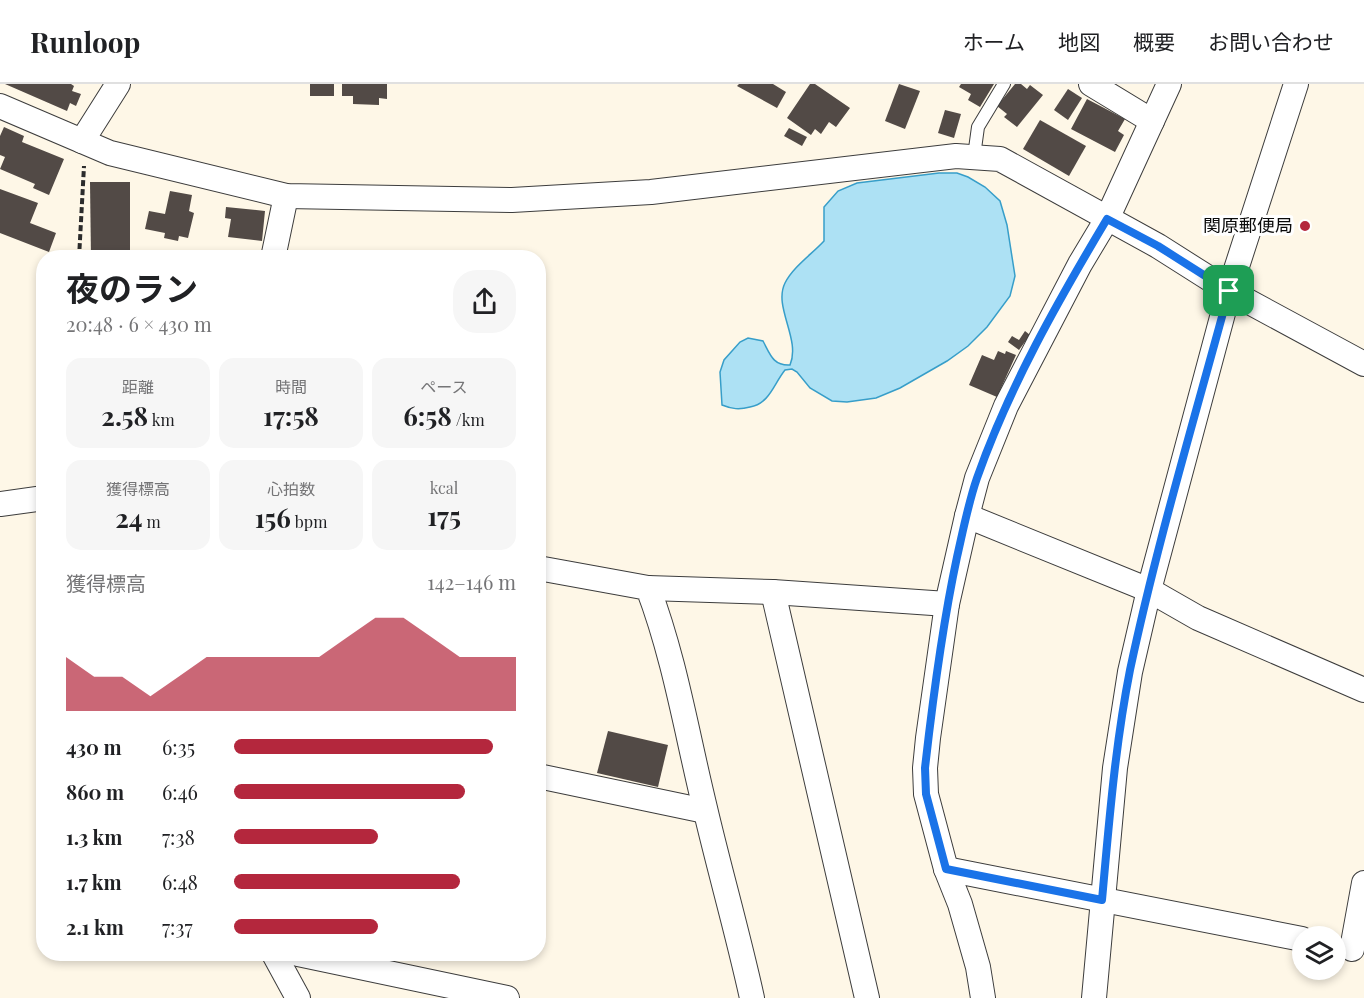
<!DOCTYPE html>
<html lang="ja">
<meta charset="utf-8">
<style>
:root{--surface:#fff;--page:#f6f6f6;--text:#202124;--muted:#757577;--line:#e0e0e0;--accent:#b4273d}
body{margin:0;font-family:"Playfair Display","Noto Sans JP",serif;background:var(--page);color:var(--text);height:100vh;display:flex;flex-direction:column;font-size:22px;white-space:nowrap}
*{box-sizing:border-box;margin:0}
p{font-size:20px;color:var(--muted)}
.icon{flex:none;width:33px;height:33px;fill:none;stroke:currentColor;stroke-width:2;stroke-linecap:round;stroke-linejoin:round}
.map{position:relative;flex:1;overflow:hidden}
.side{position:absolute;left:36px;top:166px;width:510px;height:711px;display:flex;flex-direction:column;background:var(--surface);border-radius:24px;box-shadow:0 3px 9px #0003}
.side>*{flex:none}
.tools{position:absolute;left:1292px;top:842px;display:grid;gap:12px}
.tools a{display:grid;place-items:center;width:54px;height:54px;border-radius:50%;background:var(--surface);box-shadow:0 3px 9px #0003;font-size:30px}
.pin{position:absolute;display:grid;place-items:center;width:51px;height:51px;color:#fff;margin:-26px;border-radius:12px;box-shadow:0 3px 9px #0006}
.round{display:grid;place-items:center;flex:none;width:63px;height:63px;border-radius:24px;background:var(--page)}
.overview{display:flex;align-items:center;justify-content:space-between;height:102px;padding:0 30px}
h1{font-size:33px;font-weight:700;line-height:45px}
.stats{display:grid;grid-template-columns:repeat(3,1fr);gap:9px;height:102px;padding:6px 30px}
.stats div{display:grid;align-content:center;border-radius:15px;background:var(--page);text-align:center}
.stats b{font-size:26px;font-weight:700}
.stats small{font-size:16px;font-weight:400}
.stats p{font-size:16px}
.chart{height:168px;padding:12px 30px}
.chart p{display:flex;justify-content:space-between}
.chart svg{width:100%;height:108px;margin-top:6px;fill:var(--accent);opacity:.7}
ul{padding:0 30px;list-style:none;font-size:20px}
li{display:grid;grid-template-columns:96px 72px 1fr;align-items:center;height:45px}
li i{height:15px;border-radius:8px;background:var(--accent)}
header{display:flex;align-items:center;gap:36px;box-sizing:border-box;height:84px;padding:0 30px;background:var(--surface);border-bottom:2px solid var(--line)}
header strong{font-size:28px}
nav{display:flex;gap:33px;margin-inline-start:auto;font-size:21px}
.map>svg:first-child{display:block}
.water{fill:#ade1f4;stroke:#379ec9;stroke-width:1.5}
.building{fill:#524a46}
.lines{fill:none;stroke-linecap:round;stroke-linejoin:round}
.service-casing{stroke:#3d3d3d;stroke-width:14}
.minor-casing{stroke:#3d3d3d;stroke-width:26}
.path{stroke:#2c2c2c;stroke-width:4;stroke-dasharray:6 3;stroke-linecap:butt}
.service{stroke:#fff;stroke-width:12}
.minor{stroke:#fff;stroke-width:24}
.route-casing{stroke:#fff;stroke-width:12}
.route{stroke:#1a73e8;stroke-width:8}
.poi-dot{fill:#b4273d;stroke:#fff;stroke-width:2}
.labels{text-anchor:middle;stroke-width:6;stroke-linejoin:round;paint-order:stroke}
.poi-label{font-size:18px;fill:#0a0a0a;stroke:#fff;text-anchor:end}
</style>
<header>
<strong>Runloop</strong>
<nav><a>ホーム</a><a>地図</a><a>概要</a><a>お問い合わせ</a></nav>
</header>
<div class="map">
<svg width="1364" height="914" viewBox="0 0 1364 914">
<rect width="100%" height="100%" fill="#fef7e7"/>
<path class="water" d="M939,89h18l11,4 17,10 15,14 7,24 8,51 -5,20 -23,31 -19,19 -21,15 -47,27 -24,10 -29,4 -15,-1 -22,-13 -13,-16 -5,-3 -7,1c-12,15 -15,33 -35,37 -11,3 -18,2 -28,-2l-2,-33 4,-12 16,-18 8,-4 15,3c7,13 10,25 27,24 11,-26 -17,-58 -5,-82 8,-16 27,-29 39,-42v-34l14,-16 19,-8z"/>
<g class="building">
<path d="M5,0h66l3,2 -2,5 9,3 -5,12 -6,-3 -3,8z"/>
<rect x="310" y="0" width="24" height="12"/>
<path d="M342,0h45v15l-8,-1v7l-26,-1v-8h-11z"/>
<path d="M739,0h34l13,8 -9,16 -40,-22z"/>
<path d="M810,0h5l35,24 -14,19 -7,-5 -8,12 -6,-5 -4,6 -24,-17z"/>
<path d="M899,0l21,7 -15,38 -20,-8z"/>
<path d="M961,0h33l-14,23 -12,-7 3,-6 -12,-7z"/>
<path d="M1015,0h6l6,5 3,-4 13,10 -26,32 -13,-10 3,-3 -10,-8z"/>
<path d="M1068,5l14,9 -14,22 -14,-10z"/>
<path d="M1087,15l38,20 -7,12 6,4 -9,17 -44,-23z"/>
<path d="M945,26l16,4 -7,24 -16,-5z"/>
<path d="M1040,36l46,26 -17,30 -46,-27z"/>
<path d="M4,43l20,9 -2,6 42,17 -15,36 -16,-7 2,-4 -35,-15 5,-12 -5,-2v-19z"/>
<path d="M789,44l18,9 -5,9 -18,-10z"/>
<path d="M90,98h40v76h-39z"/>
<path d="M0,105l38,14 -8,20 26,10 -7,19 -49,-19z"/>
<path d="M170,107l22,4 -3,16 5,2 -6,25 -9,-2 -1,5 -14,-3 1,-5 -20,-4 4,-18 16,3z"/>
<path d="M226,123l39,4 -3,30 -34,-4 3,-18 -6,-1z"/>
<path d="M234,171l21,1v2h-21z"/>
<path d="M1025,247l5,4 -11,15 -11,-8 4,-6 7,4z"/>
<path d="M998,267l7,3 1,-3 10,4 -19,42 -28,-12 13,-30 12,5z"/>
<path d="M608,647l60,14 -10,42 -61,-14z"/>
</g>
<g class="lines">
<defs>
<path id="service" d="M974,72l4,-29 26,-43"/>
<g id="minor">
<path d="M1091,0l61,37"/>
<path d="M0,22l110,47 176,43 226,4 139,-8 305,-36 44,3 158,87 71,45 135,73"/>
<path d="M82,57l36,-57"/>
<path d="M273,174l13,-62"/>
<path d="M0,420l44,-6"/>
<path d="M967,432l182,74 49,28 166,72"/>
<path d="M538,484l110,20c27,71 39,147 57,220 15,64 33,126 47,190"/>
<path d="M648,504l125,4 174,12"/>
<path d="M773,508l94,406"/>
<path d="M538,692l167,35"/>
<path d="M946,785l356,70"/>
<path d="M1352,865l12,-66"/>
<path d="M274,870l24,44"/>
<path d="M298,870l209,44"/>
<path d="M983,914l-5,-31 -18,-63 -14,-35 -20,-75 -1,-26 3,-30 19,-134 20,-88 10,-38 29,-72 74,-142 27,-45 62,-135"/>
<path d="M1094,914l21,-230 15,-96 19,-82 80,-299 67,-207"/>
</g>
</defs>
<use href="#service" class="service-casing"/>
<use href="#minor" class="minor-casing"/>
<path class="path" d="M79,174l5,-92"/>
<use href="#service" class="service"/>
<use href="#minor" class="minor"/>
</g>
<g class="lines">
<defs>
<path id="route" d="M1107,135l51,27 71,45c-34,126 -72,252 -99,379 -15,76 -21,153 -28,230l-156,-31 -20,-75 -1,-26c8,-71 17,-141 32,-211 6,-26 11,-53 20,-79 32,-91 81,-177 130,-259z"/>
</defs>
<use href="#route" class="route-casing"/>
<use href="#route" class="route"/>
</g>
<circle class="poi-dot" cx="1305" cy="142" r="6"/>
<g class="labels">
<g class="poi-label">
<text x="1293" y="148">関原郵便局</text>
</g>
</g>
</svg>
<div class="tools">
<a><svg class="icon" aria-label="layers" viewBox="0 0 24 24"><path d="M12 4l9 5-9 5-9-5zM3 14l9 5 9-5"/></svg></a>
</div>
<div class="pin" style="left:1229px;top:207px;background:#1e9e55"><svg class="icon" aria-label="arrive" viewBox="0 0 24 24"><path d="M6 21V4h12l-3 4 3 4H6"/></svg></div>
<section class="side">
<div class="overview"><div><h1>夜のラン</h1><p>20:48 · 6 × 430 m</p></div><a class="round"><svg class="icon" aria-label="share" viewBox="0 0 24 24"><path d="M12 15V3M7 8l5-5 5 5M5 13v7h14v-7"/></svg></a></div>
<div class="stats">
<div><p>距離</p><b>2.58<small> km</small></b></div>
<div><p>時間</p><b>17:58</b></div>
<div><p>ペース</p><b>6:58<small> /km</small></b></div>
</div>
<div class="stats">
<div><p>獲得標高</p><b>24<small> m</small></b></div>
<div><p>心拍数</p><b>156<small> bpm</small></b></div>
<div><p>kcal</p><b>175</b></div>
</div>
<div class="chart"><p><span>獲得標高</span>142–146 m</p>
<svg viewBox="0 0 160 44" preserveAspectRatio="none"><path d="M0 44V22L10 30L20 30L30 38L40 30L50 22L60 22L70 22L80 22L90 22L100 14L110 6L120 6L130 14L140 22L150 22L160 22V44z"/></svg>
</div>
<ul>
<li><b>430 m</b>6:35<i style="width:92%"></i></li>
<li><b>860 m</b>6:46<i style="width:82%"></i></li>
<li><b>1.3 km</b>7:38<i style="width:51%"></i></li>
<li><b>1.7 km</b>6:48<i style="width:80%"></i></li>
<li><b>2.1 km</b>7:37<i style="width:51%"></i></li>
</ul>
</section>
</div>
